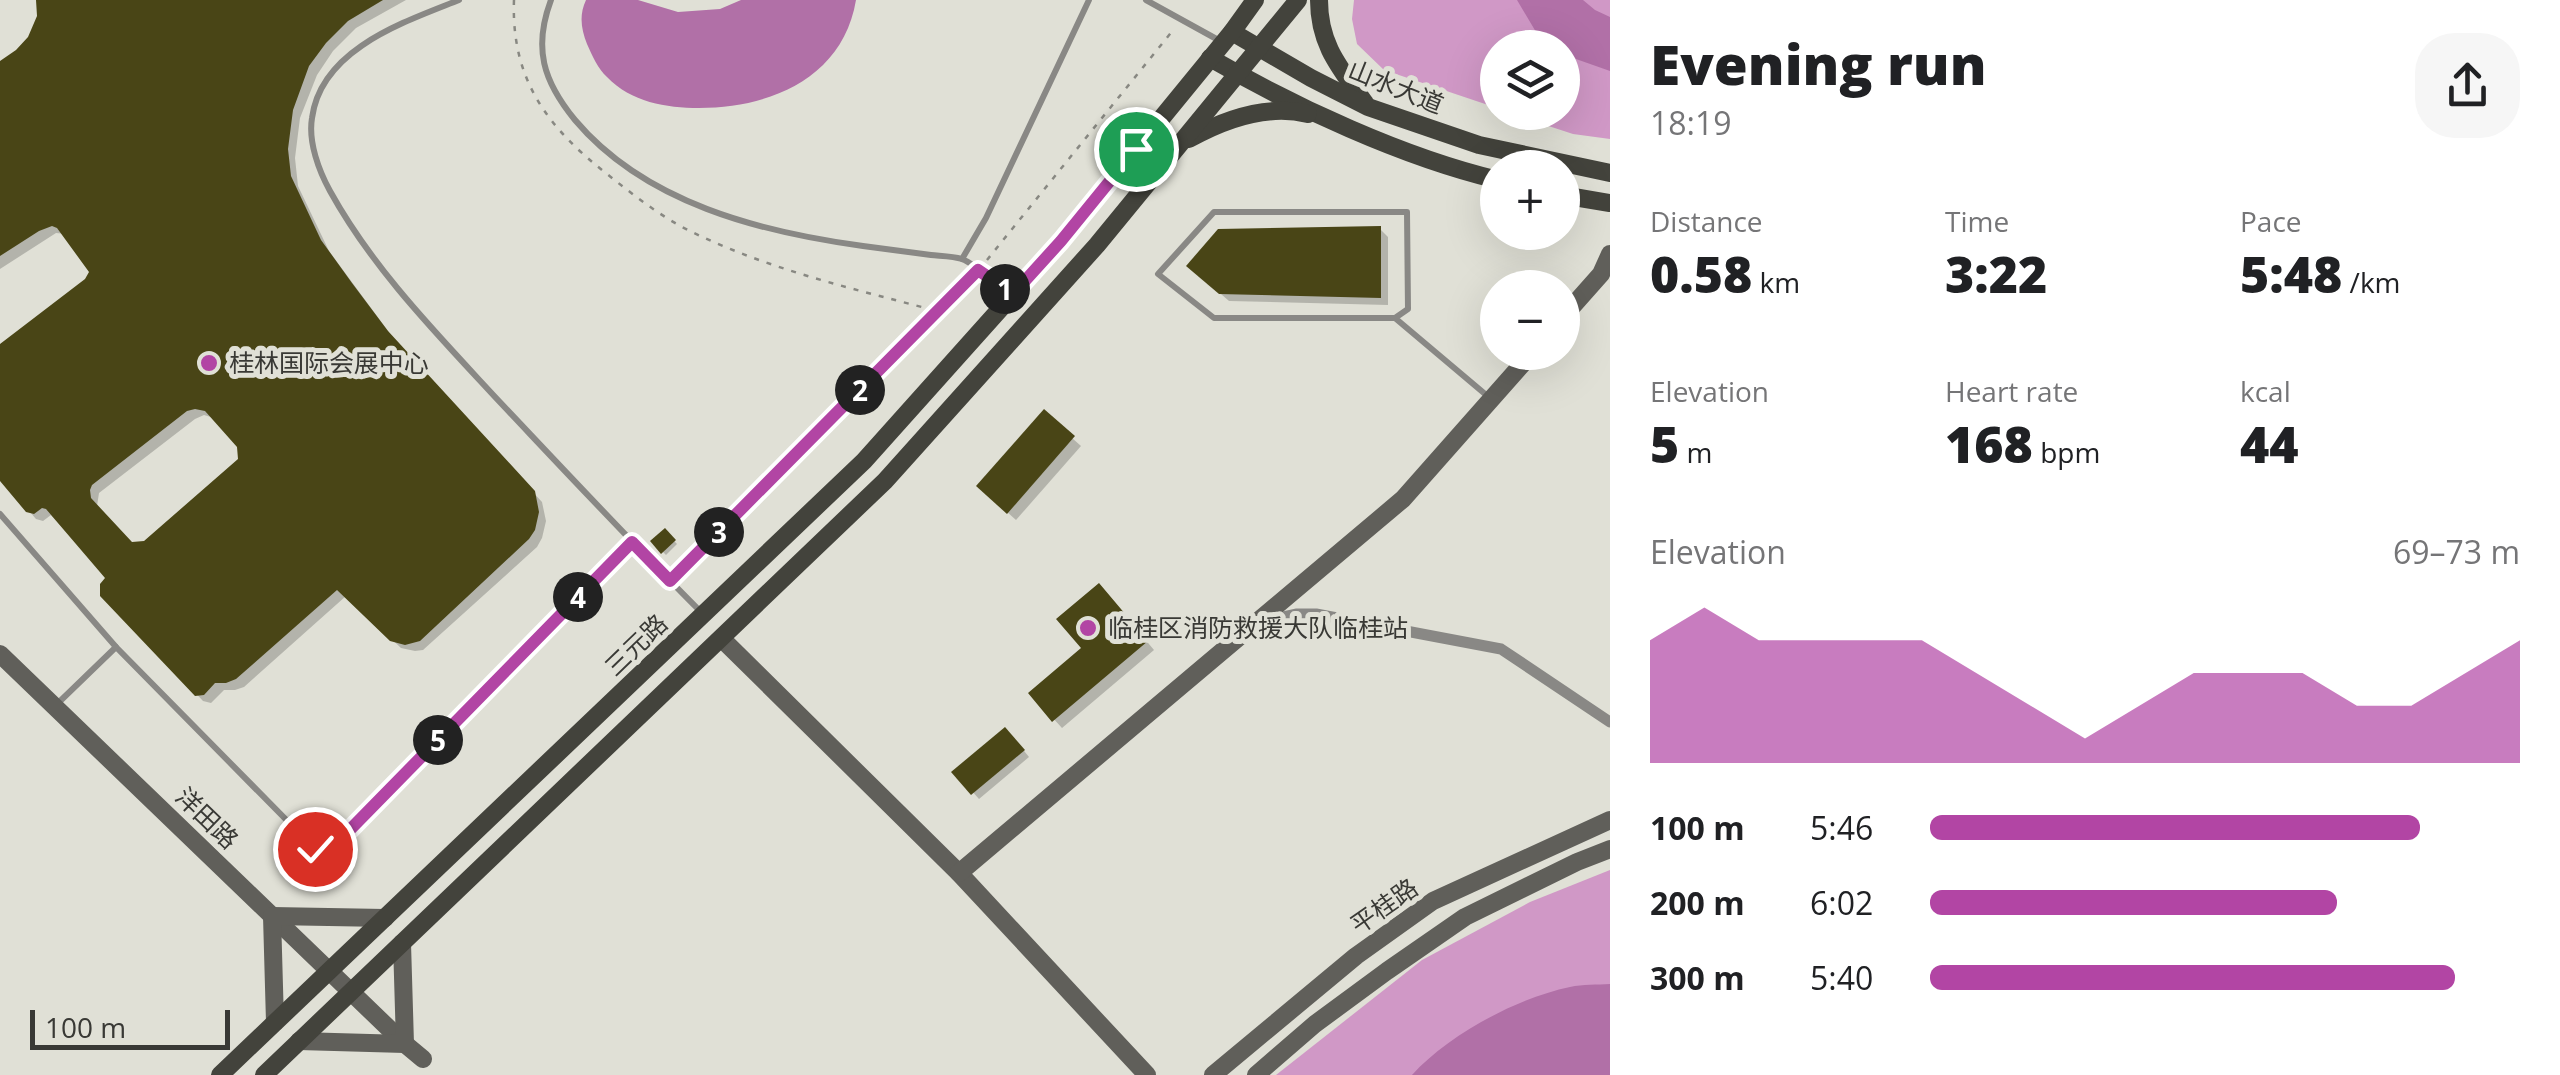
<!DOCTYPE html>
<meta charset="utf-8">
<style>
:root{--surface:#fff;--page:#f6f6f6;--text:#202124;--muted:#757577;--accent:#b245a4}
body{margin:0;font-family:"Open Sans","Noto Sans SC",sans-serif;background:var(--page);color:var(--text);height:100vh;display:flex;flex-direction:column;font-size:38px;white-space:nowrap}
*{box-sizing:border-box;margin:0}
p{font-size:32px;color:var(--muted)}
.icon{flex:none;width:55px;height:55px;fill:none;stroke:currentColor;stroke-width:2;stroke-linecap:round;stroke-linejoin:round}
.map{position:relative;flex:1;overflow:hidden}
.drawer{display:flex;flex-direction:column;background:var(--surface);width:950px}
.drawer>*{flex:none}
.fabs{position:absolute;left:1480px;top:30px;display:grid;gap:20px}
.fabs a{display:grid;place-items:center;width:100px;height:100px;border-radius:50%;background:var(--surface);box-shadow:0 10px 40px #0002;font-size:50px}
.scale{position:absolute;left:30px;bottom:25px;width:200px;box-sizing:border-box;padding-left:10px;border:5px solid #393935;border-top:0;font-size:28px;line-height:35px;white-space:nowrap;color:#393935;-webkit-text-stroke:8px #e0e0d6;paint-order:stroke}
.pin{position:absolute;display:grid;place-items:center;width:85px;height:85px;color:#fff;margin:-42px;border:5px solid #fff;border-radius:50%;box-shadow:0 2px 10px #0007}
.km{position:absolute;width:50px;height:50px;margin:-25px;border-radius:50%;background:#222;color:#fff;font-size:28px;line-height:50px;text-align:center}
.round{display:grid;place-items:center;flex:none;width:105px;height:105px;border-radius:40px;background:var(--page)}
.overview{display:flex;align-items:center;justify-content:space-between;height:170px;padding:0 40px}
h1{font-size:55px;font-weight:800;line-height:75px}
.metrics{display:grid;grid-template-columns:repeat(3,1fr);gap:15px;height:170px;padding:10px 40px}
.metrics div{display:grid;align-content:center}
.metrics b{font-size:50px;font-weight:800}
.metrics small{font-size:28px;font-weight:400}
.metrics p{font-size:28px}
.chart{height:280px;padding:20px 40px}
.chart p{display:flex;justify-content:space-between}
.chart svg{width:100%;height:180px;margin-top:10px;fill:var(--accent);opacity:.7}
ul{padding:0 40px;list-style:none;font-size:32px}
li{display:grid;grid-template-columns:160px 120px 1fr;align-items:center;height:75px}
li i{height:25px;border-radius:12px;background:var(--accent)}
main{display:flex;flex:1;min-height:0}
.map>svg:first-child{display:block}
.green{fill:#d098c6}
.water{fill:#b170a7}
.shadow{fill:#0003;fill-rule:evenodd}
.building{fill:#494516;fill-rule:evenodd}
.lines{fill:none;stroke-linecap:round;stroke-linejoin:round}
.path{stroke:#888882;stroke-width:2.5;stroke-dasharray:5 8;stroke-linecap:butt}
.lane{stroke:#898885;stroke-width:6}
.street{stroke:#898885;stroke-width:11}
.secondary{stroke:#605f5a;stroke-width:18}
.primary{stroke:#43433c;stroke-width:18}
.route-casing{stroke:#fff;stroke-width:20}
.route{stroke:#b245a4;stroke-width:12}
.poi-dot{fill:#b245a4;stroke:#e0e0d6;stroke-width:4}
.labels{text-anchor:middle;stroke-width:10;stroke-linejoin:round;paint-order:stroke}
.street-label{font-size:25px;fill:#393935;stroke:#e0e0d6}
.poi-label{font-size:25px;fill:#393935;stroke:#e0e0d6;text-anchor:start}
</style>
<main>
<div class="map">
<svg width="1610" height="1075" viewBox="0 0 1610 1075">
<rect width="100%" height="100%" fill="#e0e0d6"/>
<g class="green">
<path d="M1354,0h256v139l-37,-5 -64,-21 53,-1v-64h-64l-1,60 -113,-38 -27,-26 -5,-25z"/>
<path d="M1610,870v205h-334l146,-115 108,-58z"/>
</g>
<g class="water">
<path d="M586,0h52l40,12 42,-3 21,-9h115c-13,78 -86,108 -157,108 -33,0 -68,-6 -92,-31 -9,-8 -15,-22 -20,-33 -6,-15 -8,-29 -1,-44z"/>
<path d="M1517,0h66l12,10 15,7v54l-34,-12 -13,-9 -1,-2 -3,-1 -23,-15z"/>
<path d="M1610,984v91h-198c36,-40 105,-77 158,-88 13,-3 27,-2 40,-3z"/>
</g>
<g class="shadow">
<path d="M39,0h367l-50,28 -23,23 -16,24 -17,43 -5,40 3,28 31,65 67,91 146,160 4,19 -4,17 -5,9 -114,103 -8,1 -14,-3 -55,-52 -102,91 -9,3h-11l-13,13 -8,-2 -102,-109 7,-14 -57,-63 -8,6 -7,-2 -36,-42v-131l91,-69v-9l-25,-34 -10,-1 -56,36v-205l18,-12 17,-22 5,-25zM204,415l10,3 25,28 2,14 -99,85 -14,-2 -31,-37 2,-13 96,-74z"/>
<path d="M1380,229l8,8v68l-159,-4 -32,-28z"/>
<path d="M1044,413l37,33 -65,74 -29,-26z"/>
<path d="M665,531l12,13 -11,11 -13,-13z"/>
<path d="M1107,594l47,56 -92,78 -31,-34 54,-46z"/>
<path d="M1011,735l18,22 -50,42 -24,-27z"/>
</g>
<g class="building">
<path d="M36,0h347l-35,21 -22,22 -17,23 -16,44 -5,39 3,27 30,64 31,43 36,48 147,160 4,21 -4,18 -6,9 -109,102 -15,4 -15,-4 -53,-51 -101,89 -10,4h-11l-11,12 -9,1 -95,-100v-12l5,-6 -59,-69 -4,-1 -8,6 -8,-2 -26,-31v-137l85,-65 4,-7 -32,-44 -5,-2 -13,5 -39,25v-195l16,-11 12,-13 9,-21zM195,409l10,2 32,36 1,12 -94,82 -12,1 -41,-44 -1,-8 2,-5 95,-74z"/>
<path d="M1381,226v72l-162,-4 -33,-28 32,-37z"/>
<path d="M1044,409l31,27 -68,78 -31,-28z"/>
<path d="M665,528l11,12 -15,14 -11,-13z"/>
<path d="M1099,583l49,58 -96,81 -24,-29 53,-45 -25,-29z"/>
<path d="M1005,727l20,23 -54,45 -20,-23z"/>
</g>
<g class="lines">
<g class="path">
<path d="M514,0c-3,79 33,127 93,174 24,19 48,38 75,53 80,41 168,61 255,84"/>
<path d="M987,260l187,-231"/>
<path d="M678,573l294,-296"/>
</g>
<g class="lane">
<path d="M459,0c-55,22 -138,49 -147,118 -4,24 7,53 18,73 43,78 107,143 167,208 68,72 136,145 206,215"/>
<path d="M551,0c-18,48 -8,81 24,120 70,83 185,112 288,126 23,3 45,6 68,9 9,1 22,1 31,4 13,5 37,26 50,35"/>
<path d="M1146,0l76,42"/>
<path d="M962,259l24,-41 103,-218"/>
<path d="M1395,318h-181l-56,-44 56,-62h193l1,97 -13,9 96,81"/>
<path d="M0,514l116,133 198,201 8,3 11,-4 299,-304"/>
<path d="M55,706l61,-59"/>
</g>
<path class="street" d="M1261,622l35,-8h20l185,35 109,73"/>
<g class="secondary">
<path d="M1562,318l39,-44 9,-20"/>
<path d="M722,639l237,234 188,202"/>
<path d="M0,654l405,390 18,15"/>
<path d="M959,873l444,-374 130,-147"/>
<path d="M275,1022l-3,-106 113,2"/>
<path d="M299,1041l106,3 -3,-101"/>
<path d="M1213,1075l143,-119 77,-55 177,-81"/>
<path d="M1256,1075l59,-51 72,-53 78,-54 112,-55 33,-13"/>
</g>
<g class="primary">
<path d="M1319,0c0,45 21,68 46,103"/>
<path d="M1232,32l79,46 57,29 111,38 131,28"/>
<path d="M1210,58c85,49 192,99 288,122"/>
<path d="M1189,139c36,-20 78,-35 119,-25"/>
<path d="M1562,195l48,8"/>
<path d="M220,1075l644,-614 197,-220 171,-209 23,-32"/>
<path d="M264,1075l621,-594 212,-236 201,-245"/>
</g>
</g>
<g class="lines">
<defs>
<path id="route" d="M315,849l11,2 7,-4 299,-305 38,39 308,-311 35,24 48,-53 75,-92"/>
</defs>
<use href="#route" class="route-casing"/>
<use href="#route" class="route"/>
</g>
<g class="poi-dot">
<circle cx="209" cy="363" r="10"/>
<circle cx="1088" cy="628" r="10"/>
</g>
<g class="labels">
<g class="street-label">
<text transform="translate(1396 87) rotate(22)" y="9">山水大道</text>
<text transform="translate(636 645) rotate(-44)" y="9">三元路</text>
<text transform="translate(207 818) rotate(44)" y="9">洋田路</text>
<text transform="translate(1384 906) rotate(-35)" y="9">平桂路</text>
</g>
<g class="poi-label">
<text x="229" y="372">桂林国际会展中心</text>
<text x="1108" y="637">临桂区消防救援大队临桂站</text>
</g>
</g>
</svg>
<div class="fabs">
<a><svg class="icon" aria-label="layers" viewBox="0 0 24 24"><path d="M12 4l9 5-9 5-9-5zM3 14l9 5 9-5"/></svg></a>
<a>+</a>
<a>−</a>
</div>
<div class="scale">100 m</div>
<div class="pin" style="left:1136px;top:149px;background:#1e9e55"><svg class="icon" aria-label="arrive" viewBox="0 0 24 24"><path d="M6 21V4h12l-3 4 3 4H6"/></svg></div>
<div class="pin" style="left:315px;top:849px;background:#d93025"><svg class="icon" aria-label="check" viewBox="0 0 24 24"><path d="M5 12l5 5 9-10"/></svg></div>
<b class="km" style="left:1005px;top:289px">1</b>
<b class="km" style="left:860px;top:390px">2</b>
<b class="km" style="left:719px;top:532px">3</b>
<b class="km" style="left:578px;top:597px">4</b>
<b class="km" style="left:438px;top:740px">5</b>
</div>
<section class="drawer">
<div class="overview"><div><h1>Evening run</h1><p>18:19</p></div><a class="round"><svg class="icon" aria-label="share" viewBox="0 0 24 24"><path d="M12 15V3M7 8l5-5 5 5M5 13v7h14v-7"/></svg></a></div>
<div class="metrics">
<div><p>Distance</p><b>0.58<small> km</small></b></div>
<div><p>Time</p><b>3:22</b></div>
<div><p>Pace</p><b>5:48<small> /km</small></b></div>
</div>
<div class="metrics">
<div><p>Elevation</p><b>5<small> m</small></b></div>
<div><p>Heart rate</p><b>168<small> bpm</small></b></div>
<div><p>kcal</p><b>44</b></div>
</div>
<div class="chart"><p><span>Elevation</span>69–73 m</p>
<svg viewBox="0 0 160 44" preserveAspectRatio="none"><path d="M0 44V14L10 6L20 14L30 14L40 14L50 14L60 22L70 30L80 38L90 30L100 22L110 22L120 22L130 30L140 30L150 22L160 14V44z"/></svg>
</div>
<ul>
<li><b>100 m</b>5:46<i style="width:83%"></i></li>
<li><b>200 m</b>6:02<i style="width:69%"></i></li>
<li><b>300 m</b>5:40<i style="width:89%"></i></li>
</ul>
</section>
</main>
